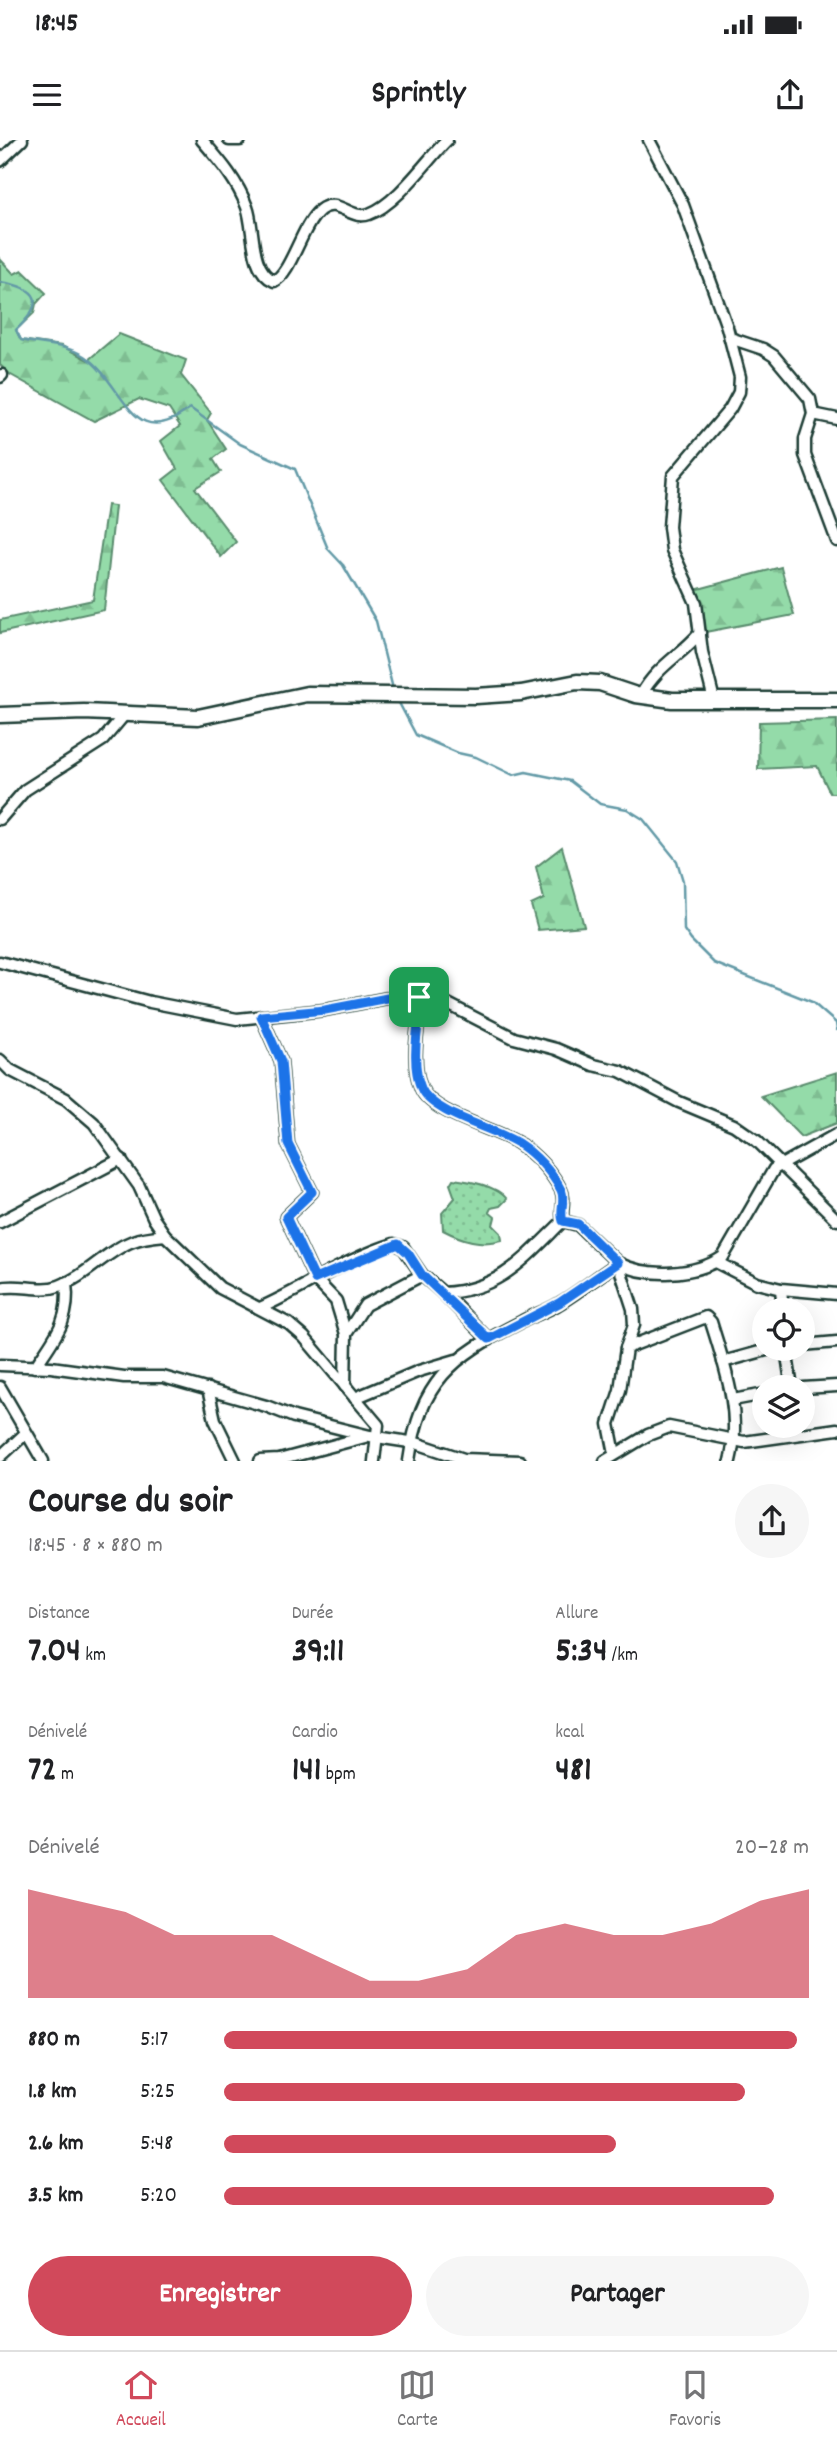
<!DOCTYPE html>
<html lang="fr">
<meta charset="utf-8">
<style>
:root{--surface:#fff;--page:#f6f6f6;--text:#202124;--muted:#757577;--line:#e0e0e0;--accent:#d1495b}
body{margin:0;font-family:Dekko,sans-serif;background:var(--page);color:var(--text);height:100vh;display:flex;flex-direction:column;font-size:26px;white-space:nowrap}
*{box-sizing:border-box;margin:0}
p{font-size:23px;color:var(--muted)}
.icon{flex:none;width:38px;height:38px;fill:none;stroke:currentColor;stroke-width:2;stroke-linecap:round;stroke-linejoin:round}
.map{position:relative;height:1321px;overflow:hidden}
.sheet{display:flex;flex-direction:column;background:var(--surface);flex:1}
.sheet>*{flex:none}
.fabs{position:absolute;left:752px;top:1158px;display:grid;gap:14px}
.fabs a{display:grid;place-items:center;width:63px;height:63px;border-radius:50%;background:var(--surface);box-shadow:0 7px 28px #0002;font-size:35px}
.pin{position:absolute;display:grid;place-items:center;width:60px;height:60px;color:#fff;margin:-30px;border-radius:14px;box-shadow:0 4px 10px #0006}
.round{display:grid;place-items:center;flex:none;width:74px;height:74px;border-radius:37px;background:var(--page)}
.overview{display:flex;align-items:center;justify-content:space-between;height:119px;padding:0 28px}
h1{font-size:38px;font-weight:800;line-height:52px}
.metrics{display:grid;grid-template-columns:repeat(3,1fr);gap:10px;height:119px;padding:7px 28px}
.metrics div{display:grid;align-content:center}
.metrics b{font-size:35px;font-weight:800}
.metrics small{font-size:19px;font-weight:400}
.metrics p{font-size:19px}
.chart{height:196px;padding:14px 28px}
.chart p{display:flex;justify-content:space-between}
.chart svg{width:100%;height:126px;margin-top:7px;fill:var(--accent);opacity:.7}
.primary-button{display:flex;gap:14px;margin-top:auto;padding:14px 28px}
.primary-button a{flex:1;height:80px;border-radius:42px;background:var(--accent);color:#fff;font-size:28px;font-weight:800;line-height:80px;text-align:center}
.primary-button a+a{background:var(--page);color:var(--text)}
ul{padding:0 28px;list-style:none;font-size:23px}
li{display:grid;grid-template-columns:112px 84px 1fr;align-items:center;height:52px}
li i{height:18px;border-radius:9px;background:var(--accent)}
.status{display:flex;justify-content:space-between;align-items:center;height:49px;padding:0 35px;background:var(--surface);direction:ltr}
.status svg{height:19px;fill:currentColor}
header{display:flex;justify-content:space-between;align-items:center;height:91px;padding:0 28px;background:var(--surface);font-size:32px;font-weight:800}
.menu{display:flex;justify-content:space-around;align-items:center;height:98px;border-top:2px solid var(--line);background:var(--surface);font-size:19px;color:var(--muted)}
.menu a{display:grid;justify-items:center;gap:4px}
.menu .selected{color:var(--accent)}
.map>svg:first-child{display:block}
.grass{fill:url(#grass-dots);stroke:#5a8c6e;stroke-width:2}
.forest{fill:url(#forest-firs);stroke:#5a8c6e;stroke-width:2}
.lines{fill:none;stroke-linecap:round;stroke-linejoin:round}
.stream{stroke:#639aa7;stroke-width:2.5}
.street-casing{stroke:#1f3d34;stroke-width:15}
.secondary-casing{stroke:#1f3d34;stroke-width:19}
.street{stroke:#fff;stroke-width:10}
.secondary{stroke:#fff;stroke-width:14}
.route-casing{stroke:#fff;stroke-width:14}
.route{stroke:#1a73e8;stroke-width:9}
</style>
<div class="status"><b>18:45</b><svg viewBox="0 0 49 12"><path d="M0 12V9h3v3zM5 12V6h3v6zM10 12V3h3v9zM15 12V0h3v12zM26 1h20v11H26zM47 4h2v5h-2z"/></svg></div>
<header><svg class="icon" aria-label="menu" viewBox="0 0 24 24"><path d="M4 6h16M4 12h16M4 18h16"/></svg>Sprintly<svg class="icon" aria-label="share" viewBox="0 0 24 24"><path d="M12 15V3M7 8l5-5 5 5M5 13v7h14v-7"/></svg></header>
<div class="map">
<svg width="837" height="1321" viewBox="0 0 837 1321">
<defs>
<pattern id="grass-dots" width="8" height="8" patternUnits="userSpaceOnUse" patternTransform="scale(1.75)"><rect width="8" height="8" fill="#94dba9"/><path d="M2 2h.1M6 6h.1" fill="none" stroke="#7fbd92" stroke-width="1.8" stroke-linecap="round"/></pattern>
<pattern id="forest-firs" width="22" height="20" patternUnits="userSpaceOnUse" patternTransform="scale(1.75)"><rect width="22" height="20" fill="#94dba9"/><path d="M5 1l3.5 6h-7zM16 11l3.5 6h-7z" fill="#7fbd92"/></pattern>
</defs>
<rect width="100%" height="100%" fill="#fff"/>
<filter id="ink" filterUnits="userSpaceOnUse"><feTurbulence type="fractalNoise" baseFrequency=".0143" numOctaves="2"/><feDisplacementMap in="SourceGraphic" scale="14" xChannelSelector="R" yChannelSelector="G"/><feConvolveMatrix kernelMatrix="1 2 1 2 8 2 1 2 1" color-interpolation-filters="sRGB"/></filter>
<g filter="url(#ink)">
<path class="grass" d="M453,1039c16,2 43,6 54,20l-7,7 -9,2 -2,4 6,5 -2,8 8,8 1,7c-21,6 -40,0 -59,-10l-1,-17 13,-15 -5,-14z"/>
<g class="forest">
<path d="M0,119l14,15 8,-4 24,23 -10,11 -2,9 -18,17 5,10 41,6 26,14 31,-26 67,26 -5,15 30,38 -4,7 19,29 -13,10 8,13 -26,16 41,54 -15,15 -58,-77 14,-11 -16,-28 19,-15 -11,-17 -30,-10 -45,22 -83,-46 -11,-10z"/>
<path d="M107,365l8,1 -11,104 -104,23v-13l93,-20z"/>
<path d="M781,427l13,48 -94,18 -9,-42z"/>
<path d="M837,580v73h-7l-13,-27 -59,3 1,-47z"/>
<path d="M562,707l22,79 -46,4 -7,-25 13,-6 -8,-32z"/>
<path d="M837,932v51l-36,14 -40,-41z"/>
</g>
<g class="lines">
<g class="stream">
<path d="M0,142c40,6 46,20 16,48l5,10c22,5 44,4 63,16 42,28 47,99 106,52l50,36 55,25 33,80 15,16 33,56 16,64"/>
<path d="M398,561l18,34 42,18 18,4 37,18 13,-3 44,9 30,23 27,5 16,10 34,42 6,20 1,49 7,10 23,23 98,39 24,21 1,7"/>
</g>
<defs>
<g id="street">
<path d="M202,0c18,21 35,40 45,67 8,21 2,63 27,74 18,-9 27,-55 46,-71 17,-14 31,11 49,4 28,-10 57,-53 78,-74"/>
<path d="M229,0h11"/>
<path d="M649,0l34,65 44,122 13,50 -1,15 -9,17 -57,67 -4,51 3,23 24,53 6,49 12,48"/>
<path d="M0,21l22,-21"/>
<path d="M730,198l33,11 11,7 36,43 3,15 -8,25v16l32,86"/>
<path d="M0,237l2,-2"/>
<path d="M813,274l24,5"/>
<path d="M641,555c16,-29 38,-38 59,-62"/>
<path d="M0,679l25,-29 78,-50 22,-26"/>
<path d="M0,822l150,40 87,17 88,-9 73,-14 46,6 70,36 42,11 37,16 27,6 59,31 55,23 23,16 80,79"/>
<path d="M421,857c-2,27 -11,65 0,91 10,26 74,40 97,55 17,11 34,29 43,47 5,9 -1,21 2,31l15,4 40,38 15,46 1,16 -8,23"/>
<path d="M261,876l20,45 7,83 24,48 -26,25 29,62 21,22 10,33 -1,52"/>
<path d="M0,920l10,10 56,29 28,24 45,63 15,33 11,16 55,53 69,36 15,13 74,88 -4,36"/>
<path d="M0,1082l121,-63"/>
<path d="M716,1122l41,21 24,6 56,5"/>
<path d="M0,1148c20,-5 39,5 59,-2 28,-10 47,-35 74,-45 10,-4 22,-5 32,-6"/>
<path d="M781,1149l2,22"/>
<path d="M443,1153l46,47"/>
<path d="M260,1168c45,-20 87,-50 134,-64l9,3 19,28 21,18c57,-3 81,-34 120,-72"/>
<path d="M346,1194l19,-29 57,-30"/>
<path d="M803,1205l34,-3"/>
<path d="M786,1209l6,39"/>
<path d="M723,1222l47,-13"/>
<path d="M0,1225l51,2 73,10h39l103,29 28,11 76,19 46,7 48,16 56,2"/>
<path d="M35,1227c20,-30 36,-47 31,-84"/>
<path d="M0,1247l43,74"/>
<path d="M803,1248l34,-2"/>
<path d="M208,1249l7,31 20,41"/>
<path d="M355,1258l64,-27 37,-11"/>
<path d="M733,1260l32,-6"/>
<path d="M615,1314l-6,-30 11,-34 6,-42 80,-31 5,5c14,45 31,91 19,139"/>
<path d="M0,1317l26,-24"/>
<path d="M260,1321l19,-1 86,-23"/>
<path d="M409,1321c11,-79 42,-104 112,-139 12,-7 27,-11 39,-19 20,-12 38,-27 58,-40 29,15 77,13 105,-6l51,-88 63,-35"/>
<path d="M605,1321l43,-26 21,-8 75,15 93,-13"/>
</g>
<path id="secondary" d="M0,575l84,-3 114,5 109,-23 169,2 45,-3 56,-11 23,1 36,12 36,5h165"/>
</defs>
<use href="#street" class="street-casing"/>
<use href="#secondary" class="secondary-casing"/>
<use href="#street" class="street"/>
<use href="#secondary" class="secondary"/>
</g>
</g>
<g class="lines" filter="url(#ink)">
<defs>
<path id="route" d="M398,856l23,1c-2,27 -11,65 0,91 10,26 74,40 97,55 17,11 34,29 43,47 5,9 -2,21 2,31l15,3 40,39 -59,40 -70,36 -67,-64 -14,-22 -10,-9 -83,35 -29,-62 26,-25 -24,-48 -7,-83 -20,-45 64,-6z"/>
</defs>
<use href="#route" class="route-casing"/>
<use href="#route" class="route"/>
</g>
</svg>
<div class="fabs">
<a><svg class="icon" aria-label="locate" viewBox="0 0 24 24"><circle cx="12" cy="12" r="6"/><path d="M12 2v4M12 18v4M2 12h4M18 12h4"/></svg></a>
<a><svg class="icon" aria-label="layers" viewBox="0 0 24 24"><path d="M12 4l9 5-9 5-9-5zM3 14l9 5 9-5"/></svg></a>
</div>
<div class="pin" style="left:419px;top:857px;background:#1e9e55"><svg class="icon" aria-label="arrive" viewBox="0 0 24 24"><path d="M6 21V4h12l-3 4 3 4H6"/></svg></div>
</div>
<section class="sheet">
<div class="overview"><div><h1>Course du soir</h1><p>18:45 · 8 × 880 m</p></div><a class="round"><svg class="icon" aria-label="share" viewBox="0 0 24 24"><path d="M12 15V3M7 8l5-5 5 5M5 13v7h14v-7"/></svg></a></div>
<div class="metrics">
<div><p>Distance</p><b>7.04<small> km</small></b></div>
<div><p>Durée</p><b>39:11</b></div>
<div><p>Allure</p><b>5:34<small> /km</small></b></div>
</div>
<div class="metrics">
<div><p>Dénivelé</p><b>72<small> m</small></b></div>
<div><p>Cardio</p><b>141<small> bpm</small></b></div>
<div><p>kcal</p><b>481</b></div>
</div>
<div class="chart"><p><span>Dénivelé</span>20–28 m</p>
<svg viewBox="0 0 160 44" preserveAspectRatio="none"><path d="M0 44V6L10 10L20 14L30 22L40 22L50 22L60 30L70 38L80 38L90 34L100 22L110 18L120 22L130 22L140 18L150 10L160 6V44z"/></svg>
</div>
<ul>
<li><b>880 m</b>5:17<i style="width:98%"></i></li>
<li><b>1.8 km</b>5:25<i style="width:89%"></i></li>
<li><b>2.6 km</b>5:48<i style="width:67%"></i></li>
<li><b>3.5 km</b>5:20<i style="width:94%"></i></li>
</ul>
<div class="primary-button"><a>Enregistrer</a><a>Partager</a></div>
</section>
<nav class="menu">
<a class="selected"><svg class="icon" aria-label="home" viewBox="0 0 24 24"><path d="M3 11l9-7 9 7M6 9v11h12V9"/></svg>Accueil</a>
<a><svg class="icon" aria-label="map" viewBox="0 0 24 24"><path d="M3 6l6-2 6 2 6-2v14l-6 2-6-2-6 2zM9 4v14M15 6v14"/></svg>Carte</a>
<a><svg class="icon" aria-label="saved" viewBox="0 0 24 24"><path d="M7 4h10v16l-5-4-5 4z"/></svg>Favoris</a>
</nav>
